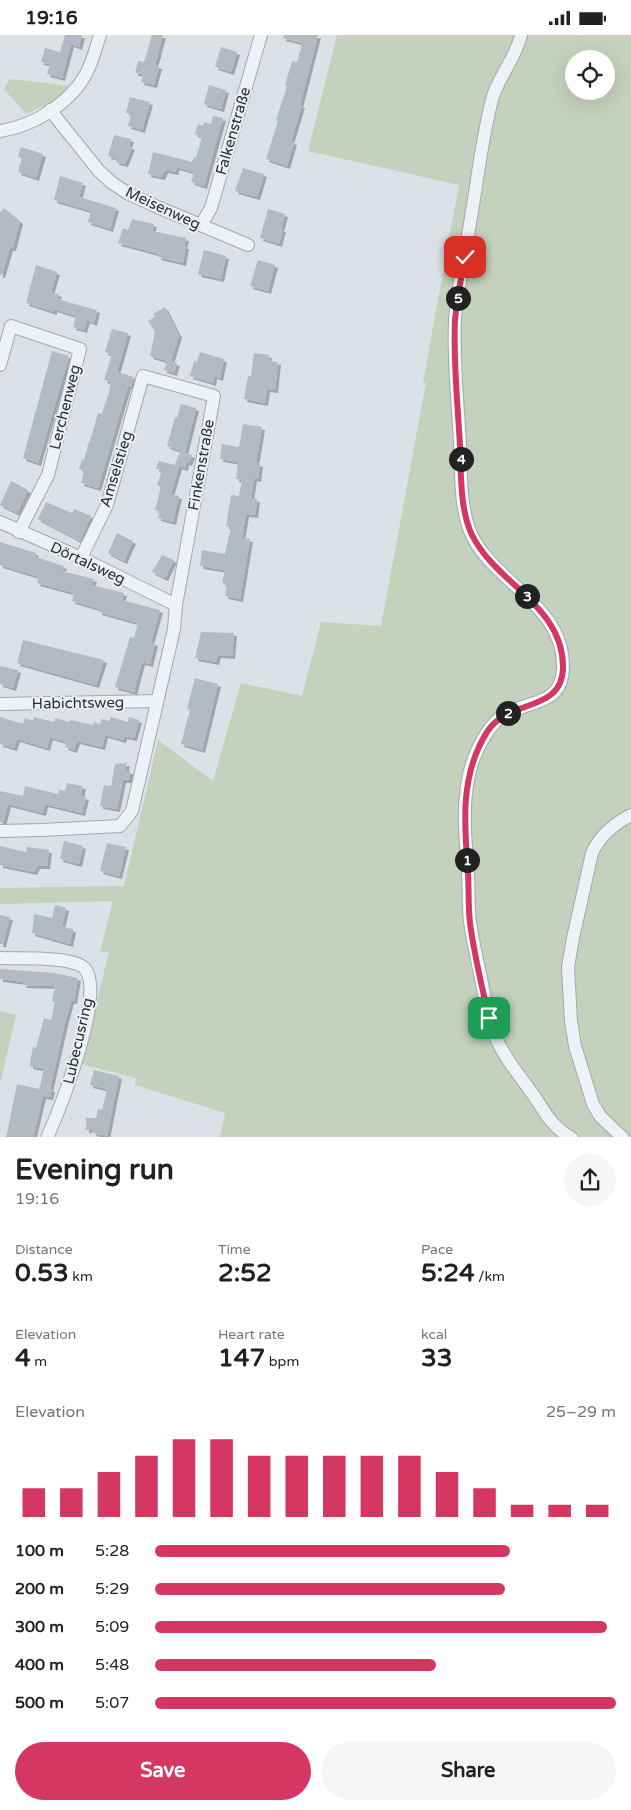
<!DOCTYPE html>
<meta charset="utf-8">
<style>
:root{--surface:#fff;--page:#f6f6f6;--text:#222;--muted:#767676;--accent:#d53763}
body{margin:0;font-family:"Varela Round",sans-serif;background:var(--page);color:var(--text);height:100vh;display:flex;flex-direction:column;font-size:19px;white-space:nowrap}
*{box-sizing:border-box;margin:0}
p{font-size:16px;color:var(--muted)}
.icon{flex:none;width:28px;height:28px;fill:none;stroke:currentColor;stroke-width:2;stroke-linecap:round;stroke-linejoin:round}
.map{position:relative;height:1102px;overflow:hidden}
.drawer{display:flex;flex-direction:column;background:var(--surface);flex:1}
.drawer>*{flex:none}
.controls{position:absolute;left:565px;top:15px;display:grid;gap:10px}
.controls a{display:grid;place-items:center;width:50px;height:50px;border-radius:50%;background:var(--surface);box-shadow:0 5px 20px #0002;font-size:25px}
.pin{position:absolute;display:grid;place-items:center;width:42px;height:42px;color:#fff;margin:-21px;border-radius:10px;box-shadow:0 2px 8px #0006}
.km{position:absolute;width:25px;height:25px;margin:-12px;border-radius:50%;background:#222;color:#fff;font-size:14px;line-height:25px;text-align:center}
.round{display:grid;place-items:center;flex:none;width:52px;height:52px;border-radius:26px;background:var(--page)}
.overview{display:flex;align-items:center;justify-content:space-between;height:85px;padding:0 15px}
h1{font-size:28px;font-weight:800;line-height:38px}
.figures{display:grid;grid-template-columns:repeat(3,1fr);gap:8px;height:85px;padding:5px 15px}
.figures div{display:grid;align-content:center}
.figures b{font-size:25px;font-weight:800}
.figures small{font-size:14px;font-weight:400}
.figures p{font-size:14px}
.chart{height:140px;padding:10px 15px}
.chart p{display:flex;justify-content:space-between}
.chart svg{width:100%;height:90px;margin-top:5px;stroke:var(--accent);stroke-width:6}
.button{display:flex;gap:10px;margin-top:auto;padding:10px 15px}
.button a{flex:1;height:58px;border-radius:30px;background:var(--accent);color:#fff;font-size:20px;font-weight:800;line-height:58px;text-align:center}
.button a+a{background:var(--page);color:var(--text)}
ul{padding:0 15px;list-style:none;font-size:16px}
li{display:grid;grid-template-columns:80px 60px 1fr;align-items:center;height:38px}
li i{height:12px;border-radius:6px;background:var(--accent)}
.status{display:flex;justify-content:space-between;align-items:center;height:35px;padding:0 25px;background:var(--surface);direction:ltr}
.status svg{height:14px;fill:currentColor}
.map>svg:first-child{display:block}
.green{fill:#c4d1bc;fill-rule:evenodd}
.building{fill:#b2bbc4;filter:url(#shadow)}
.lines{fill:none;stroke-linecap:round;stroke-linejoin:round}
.minor-casing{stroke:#a1a9b1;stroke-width:14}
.minor{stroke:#eef1f5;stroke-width:12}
.route-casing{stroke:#fff;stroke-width:10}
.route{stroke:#d53763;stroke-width:6}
.labels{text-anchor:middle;stroke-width:4;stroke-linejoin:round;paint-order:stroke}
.street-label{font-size:15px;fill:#25313d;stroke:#eaf0f4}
</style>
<div class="status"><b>19:16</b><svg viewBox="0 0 49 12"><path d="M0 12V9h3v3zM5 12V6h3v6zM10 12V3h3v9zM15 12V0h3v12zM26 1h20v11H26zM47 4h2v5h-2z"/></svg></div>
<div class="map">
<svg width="631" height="1103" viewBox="0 0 631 1103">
<defs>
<filter id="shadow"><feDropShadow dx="3" dy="3" stdDeviation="0" flood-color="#0004"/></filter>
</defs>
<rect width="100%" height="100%" fill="#dbe1e7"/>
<g class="green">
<path d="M337,0h294v1102h-411l5,-24 -90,-28 1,-7 -55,-14 28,-112h-9l13,-51 -113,3v-16l124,-2 34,-146 55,41 28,-98 61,13 19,-74 60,4 45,-243 -3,-1 36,-197 -151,-34zM574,24h32v32h-32z"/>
<path d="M10,44l62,7 -20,16 -26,12 -22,-25z"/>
<path d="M0,976l16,4 -16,69z"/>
</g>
<g class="building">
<path d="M65,0h17l-3,12 -8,-3 -9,34 -15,-4 3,-10 -9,-2 4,-14 15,4z"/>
<path d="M152,0h11l-8,30 4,1 -5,19 -13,-3 2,-8 -8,-1 3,-12 6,1z"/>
<path d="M284,0h34l-18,70h2l-11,36 3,1 -7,24 -21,-7 12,-38 -2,-1 11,-34 -2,-1 7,-24 5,1 5,-19 -19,-5z"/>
<path d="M221,12l16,5 -6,20 -16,-5z"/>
<path d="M209,50l17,5 -5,19 -17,-5z"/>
<path d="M130,62l20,5 -8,28 -14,-4 3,-12 -5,-1z"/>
<path d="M213,81l10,2 -19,68 -13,-4 3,-10 -17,-5 -2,5 -10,-2 -3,7 -14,-3 5,-22 39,10 2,-5 2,1 6,-21 -7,-3 3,-10 5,2 1,-4 7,2z"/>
<path d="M114,100l17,4 -2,7 3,1 -7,17 -9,-2 1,-4 -9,-2z"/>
<path d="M21,112l22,7 -7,24 -18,-6 4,-14 -4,-1z"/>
<path d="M243,133l21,6 -7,23 -22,-6z"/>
<path d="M60,141l23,7 -4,14 37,11 -6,21 -22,-7 3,-11 -37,-11z"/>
<path d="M4,173l16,13 -7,27h-3l-8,27h-2v-62z"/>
<path d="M268,174l17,5 -4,15h2l-4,15 -19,-6z"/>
<path d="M132,184l22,5 -2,7 34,7 -2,8h2l-3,17 -25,-6 1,-3 -41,-11 5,-15 5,2z"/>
<path d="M204,215l22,6 -5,23 -23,-5z"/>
<path d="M258,225l17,5 -7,26 -18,-5z"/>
<path d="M36,230l21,7 -6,20 8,2 -2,5 40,11 -3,13 -7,-3 -3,10 -11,-3 3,-11 -22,-7v3l-28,-9z"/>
<path d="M165,272l14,28 -8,26 6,2 -3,10 -10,-3 3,-9 -17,-5 5,-24 -7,-11 7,-4 -2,-3z"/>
<path d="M112,294l16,4 -11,39 17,5 -3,10 -3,-1 -30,102 -17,-5 3,-12 -5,-2 3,-10 2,1 5,-19h1l8,-28 4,1 7,-22 2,-10 -7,-2 8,-26 -7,-2z"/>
<path d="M52,316l17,5 -31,107 -15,-5z"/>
<path d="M200,317l24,7 -4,19 -6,-2 -1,7 -23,-7 4,-15 3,1z"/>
<path d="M254,318l15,2 -1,6 10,1 -3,28 -8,-1 -2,14 -21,-4 4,-23h3z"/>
<path d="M181,369l15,4 -11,44 -18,-6 8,-29 2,1z"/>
<path d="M243,389l19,3 -6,36 4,1 -2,15 -4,-1 -3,20 6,1 -2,16 -9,-1 -4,24 8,1 -10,60 -15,-3 2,-12 -5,-1 3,-13 -25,-4 2,-16 23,4 6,-27 -5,-1 5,-31 8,1 3,-16 -6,-1 2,-17 -18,-3 2,-15 17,3z"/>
<path d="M180,416l12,4 -3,8 -3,-1 -1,6 -10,-3z"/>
<path d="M159,426l20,5 -8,28 8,2 -6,26 -15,-4 2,-7 -5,-1 6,-23 -4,-2 5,-15 -6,-1z"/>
<path d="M11,446l17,9 -11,23 -17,-8z"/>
<path d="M46,467l26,11 2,-4 17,7 -11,25 -42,-22z"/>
<path d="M117,498l16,8 -9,20 -16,-8z"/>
<path d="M0,507l36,11 -1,4 29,9 -2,5 32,8 -2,6 32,8 -2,7 38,10 -9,32 4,1 -5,21 -8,-2 -8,30 -19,-5 15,-50 4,1 4,-15 -39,-11 1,-3 -28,-8 2,-8 -37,-10 2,-6 -39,-12z"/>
<path d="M162,520l12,5 -9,18 -13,-6z"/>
<path d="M201,597l33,1 -2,23 -14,-1 -2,7 -21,-4z"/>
<path d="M23,605l81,20 -8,25 -79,-22z"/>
<path d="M0,631l18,4 -5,18 -13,-4z"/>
<path d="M195,643l23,6 -16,66 -21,-6 9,-34 -3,-1z"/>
<path d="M0,682l23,7 2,-6 8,3 1,-4 20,5 1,-4 14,4 1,-2 23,5 1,-3 6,2 2,-5 8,2 1,-4 17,5 1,-5 10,3 -5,18 -10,-2 -1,4 -18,-5 -3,12 -25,-6 -3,9 -9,-3 1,-5 -16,-5 -3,11 -30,-9 -3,9 -14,-4z"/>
<path d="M127,728l-2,8h5v9h-7l-6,29 -17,-3 4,-21 7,1 4,-22z"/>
<path d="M67,748l16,3 -2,10 5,1 -4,16 -37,-9 -2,9 -35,-9 -5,19 -3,-1v-31l23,5 2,-10 33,8 1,-4 6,1z"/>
<path d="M64,806l19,5 -4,18 -19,-5z"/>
<path d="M107,808l19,4 -7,29 -19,-5z"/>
<path d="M0,811l26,6 1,-5 22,3 -2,16h-10l-3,6 -34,-7z"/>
<path d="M55,870l11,3 -4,19 11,2 -3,15 -38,-11 2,-19 18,4z"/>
<path d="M0,880l10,2 -7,27h-3z"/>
<path d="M0,934l54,4 24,5 -4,23h-3l-6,22 -15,66h2l-2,8 -7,-1 -10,42h-27l11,-54 22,5 1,-3 4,-17 -14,-3v-4l3,-15 3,1 8,-30 7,2 4,-18 -3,-1 3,-15 -32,-1 1,-3 -24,-3z"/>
<path d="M94,1035l25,6 -12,60 -14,-3 1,-4 -8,1v-12h10l2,-9 4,1 5,-21 -17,-4z"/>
</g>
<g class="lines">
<defs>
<g id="minor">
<path d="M521,0c-5,22 -21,40 -28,61 -11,40 -15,81 -22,121 -5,34 -14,69 -16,103 -2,41 3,83 5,123 1,28 0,60 9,86 20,53 96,74 94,139 -1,40 -38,31 -62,49 -14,11 -23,30 -29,46 -11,36 -7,73 -4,110 1,17 0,33 2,49 3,21 8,41 12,61 3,18 6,36 13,53 9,21 24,39 37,57 12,17 20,35 40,45"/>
<path d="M50,75l49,61 13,12 17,11 24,11 95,40"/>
<path d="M0,96c34,-5 71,-28 87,-59 6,-12 9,-25 13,-37"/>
<path d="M201,190l10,-17 50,-173"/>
<path d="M0,330l11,-39 69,23 -32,126 -29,57"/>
<path d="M0,487l81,36 95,47"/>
<path d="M0,669l157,-3"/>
<path d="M0,796l42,-1 78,-4 12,-15 42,-182 2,-24 38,-209 -71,-20 -36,129 -26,53"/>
<path d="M0,923c19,1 69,-2 83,9 26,20 -24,144 -36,171"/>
<path d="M623,1103l-23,-22 -7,-12 -18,-58 -4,-25 -3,-54 5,-29 19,-85c8,-18 22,-29 39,-38"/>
</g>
</defs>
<use href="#minor" class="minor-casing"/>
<use href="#minor" class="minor"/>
</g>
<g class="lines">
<defs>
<path id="route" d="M465,222c-4,21 -8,42 -10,63 -2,42 3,86 5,127 1,28 0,63 12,88 24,49 92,71 91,133 -1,45 -54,30 -76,64 -27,43 -23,91 -19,140 1,17 0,34 2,51 4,31 12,64 19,95"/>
</defs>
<use href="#route" class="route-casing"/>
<use href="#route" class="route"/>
</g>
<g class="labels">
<g class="street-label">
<text transform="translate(233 96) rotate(-74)" y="5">Falkenstraße</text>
<text transform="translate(163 173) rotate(25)" y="5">Meisenweg</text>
<text transform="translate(65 372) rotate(-76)" y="5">Lerchenweg</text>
<text transform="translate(201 430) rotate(-80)" y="5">Finkenstraße</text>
<text transform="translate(116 434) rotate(-73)" y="5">Amselstieg</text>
<text transform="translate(88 528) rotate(25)" y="5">Dörtalsweg</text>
<text transform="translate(78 668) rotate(-1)" y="5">Habichtsweg</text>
<text transform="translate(78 1006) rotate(-77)" y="5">Lubecusring</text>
</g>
</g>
</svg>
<div class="controls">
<a><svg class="icon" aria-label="locate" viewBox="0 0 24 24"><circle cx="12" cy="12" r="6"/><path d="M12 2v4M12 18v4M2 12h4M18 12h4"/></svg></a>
</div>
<div class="pin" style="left:489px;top:983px;background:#1e9e55"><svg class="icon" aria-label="arrive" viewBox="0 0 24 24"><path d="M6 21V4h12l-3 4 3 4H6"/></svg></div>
<div class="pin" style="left:465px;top:222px;background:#d93025"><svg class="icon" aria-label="check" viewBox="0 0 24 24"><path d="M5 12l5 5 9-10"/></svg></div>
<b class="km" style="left:467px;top:825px">1</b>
<b class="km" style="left:508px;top:678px">2</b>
<b class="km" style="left:527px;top:561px">3</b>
<b class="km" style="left:461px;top:424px">4</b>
<b class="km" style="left:458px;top:263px">5</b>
</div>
<section class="drawer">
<div class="overview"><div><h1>Evening run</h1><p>19:16</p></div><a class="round"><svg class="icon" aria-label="share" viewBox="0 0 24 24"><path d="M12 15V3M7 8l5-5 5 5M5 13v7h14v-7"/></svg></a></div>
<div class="figures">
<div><p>Distance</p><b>0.53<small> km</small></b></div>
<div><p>Time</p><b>2:52</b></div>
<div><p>Pace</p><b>5:24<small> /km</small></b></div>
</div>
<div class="figures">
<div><p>Elevation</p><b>4<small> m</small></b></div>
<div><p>Heart rate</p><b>147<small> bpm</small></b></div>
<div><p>kcal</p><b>33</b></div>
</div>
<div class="chart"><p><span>Elevation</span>25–29 m</p>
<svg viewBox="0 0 160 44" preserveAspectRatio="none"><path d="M5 44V30M15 44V30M25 44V22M35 44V14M45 44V6M55 44V6M65 44V14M75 44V14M85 44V14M95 44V14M105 44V14M115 44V22M125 44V30M135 44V38M145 44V38M155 44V38"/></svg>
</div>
<ul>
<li><b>100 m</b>5:28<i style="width:77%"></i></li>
<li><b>200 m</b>5:29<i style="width:76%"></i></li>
<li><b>300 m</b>5:09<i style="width:98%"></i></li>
<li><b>400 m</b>5:48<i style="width:61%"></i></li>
<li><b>500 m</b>5:07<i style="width:100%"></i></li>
</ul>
<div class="button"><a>Save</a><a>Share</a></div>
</section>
